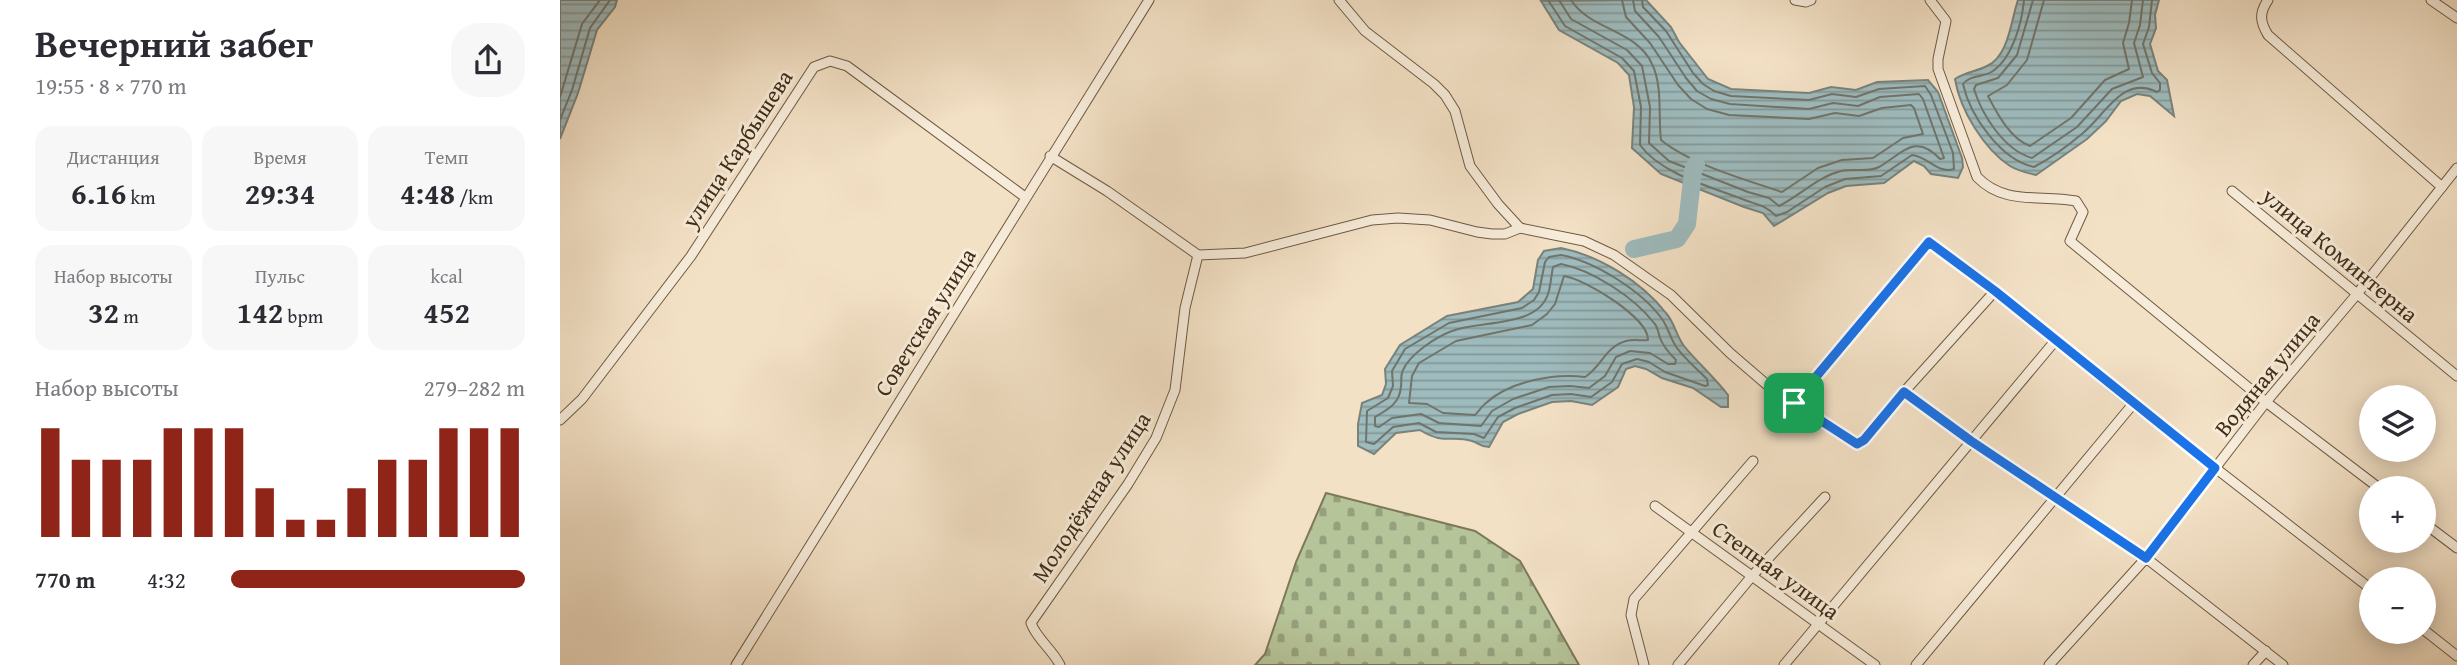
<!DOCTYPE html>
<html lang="ru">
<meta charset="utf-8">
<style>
:root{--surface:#fff;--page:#f7f7f7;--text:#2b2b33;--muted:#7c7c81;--accent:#8f2418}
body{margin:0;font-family:"Gentium Book Plus",serif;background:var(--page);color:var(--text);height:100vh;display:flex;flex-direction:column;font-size:26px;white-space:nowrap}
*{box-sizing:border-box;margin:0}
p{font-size:23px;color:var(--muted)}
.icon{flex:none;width:38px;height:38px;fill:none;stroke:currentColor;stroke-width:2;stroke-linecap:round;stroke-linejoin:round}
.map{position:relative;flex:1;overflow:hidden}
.details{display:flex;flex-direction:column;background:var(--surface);width:560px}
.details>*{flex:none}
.fabs{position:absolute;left:1799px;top:385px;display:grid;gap:14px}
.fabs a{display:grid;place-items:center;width:77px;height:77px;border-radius:50%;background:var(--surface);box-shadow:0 4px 18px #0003;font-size:35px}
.pin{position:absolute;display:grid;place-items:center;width:60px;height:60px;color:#fff;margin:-30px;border-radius:14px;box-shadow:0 4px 10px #0006}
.round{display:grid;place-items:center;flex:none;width:74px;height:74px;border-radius:28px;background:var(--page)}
.head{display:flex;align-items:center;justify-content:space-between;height:119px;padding:0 35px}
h1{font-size:38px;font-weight:700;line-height:52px}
.figures{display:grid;grid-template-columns:repeat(3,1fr);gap:10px;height:119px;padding:7px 35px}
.figures div{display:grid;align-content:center;border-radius:18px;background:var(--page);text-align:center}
.figures b{font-size:30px;font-weight:700}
.figures small{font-size:19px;font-weight:400}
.figures p{font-size:19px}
.chart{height:196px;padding:14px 35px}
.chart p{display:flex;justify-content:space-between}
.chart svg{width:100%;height:126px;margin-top:7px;stroke:var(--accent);stroke-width:6}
ul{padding:0 35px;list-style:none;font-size:23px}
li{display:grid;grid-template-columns:112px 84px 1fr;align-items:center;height:52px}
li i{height:18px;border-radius:9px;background:var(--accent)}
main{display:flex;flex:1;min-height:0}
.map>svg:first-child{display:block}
.cemetery{fill:url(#cemetery-stones);stroke:#7c7858;stroke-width:2}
.water{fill:url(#water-rules);stroke:#79827b;stroke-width:2}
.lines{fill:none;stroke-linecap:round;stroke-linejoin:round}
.shore{stroke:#70746a;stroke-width:2}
.river{stroke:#9ebbbe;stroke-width:18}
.minor-casing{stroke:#6e5a43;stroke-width:11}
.minor{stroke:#f7ecda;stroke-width:9}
.route-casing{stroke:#fff;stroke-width:14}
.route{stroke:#1a73e8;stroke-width:9}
.labels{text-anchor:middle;stroke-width:6;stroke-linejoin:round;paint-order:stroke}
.street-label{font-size:23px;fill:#412d17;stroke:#f7ecda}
</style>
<main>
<section class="details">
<div class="head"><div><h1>Вечерний забег</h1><p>19:55 · 8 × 770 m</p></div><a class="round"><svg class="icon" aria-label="share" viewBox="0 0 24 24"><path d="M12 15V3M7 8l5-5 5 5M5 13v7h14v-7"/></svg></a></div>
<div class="figures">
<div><p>Дистанция</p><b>6.16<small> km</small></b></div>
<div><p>Время</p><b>29:34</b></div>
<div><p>Темп</p><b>4:48<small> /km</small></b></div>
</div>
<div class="figures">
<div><p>Набор высоты</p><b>32<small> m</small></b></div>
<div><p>Пульс</p><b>142<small> bpm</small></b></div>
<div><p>kcal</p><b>452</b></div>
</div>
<div class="chart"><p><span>Набор высоты</span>279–282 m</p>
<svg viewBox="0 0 160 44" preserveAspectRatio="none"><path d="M5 44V6M15 44V17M25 44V17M35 44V17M45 44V6M55 44V6M65 44V6M75 44V27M85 44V38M95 44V38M105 44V27M115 44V17M125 44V17M135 44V6M145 44V6M155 44V6"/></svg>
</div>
<ul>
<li><b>770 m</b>4:32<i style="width:100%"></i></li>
</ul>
</section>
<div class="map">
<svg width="1897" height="665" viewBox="0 0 1897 665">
<defs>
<pattern id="cemetery-stones" width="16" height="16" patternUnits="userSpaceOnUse" patternTransform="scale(1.75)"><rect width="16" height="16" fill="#b6c499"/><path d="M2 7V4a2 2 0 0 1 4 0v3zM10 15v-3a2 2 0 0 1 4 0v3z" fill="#96a07c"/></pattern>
<pattern id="water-rules" width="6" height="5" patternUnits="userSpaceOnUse" patternTransform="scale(1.75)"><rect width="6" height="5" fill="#9ebbbe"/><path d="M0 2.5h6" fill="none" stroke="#829899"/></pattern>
</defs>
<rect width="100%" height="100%" fill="#f3e1c6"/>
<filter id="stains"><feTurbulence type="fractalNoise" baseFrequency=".00286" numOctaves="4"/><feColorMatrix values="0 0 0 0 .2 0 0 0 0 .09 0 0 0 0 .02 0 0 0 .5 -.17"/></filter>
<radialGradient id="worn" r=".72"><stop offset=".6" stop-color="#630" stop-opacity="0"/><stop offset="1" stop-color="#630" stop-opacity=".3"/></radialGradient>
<path class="cemetery" d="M766,493l149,38 45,30 59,104h-324l10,-11 31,-92z"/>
<g class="water">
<path d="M0,0h57l-2,7 -18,23 -19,63 -18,46z"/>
<path d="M1086,0l25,27 8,15 29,37 23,10 78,4 22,-6 25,3 21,-8 51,-2 10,12 24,66 1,9 -5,11 -27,-4 -7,-8 -10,-5 -30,22 -38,3 -18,7 -54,33 -11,-13 -19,-6 -83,-33 -29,-26 2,-41 -5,-32 -11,-12 -59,-33 -18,-29z"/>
<path d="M1458,0h141l-4,15 1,13 -6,16 8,27 9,9 7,36 -24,-20 -13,-2 -16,7 -15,20 -19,18 -51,36c-9,-2 -18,-4 -26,-9 -26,-17 -50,-56 -55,-87 12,-8 21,-7 32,-13 22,-10 24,-46 31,-66z"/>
<path d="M1001,248c39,8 81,34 105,65 9,10 10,23 18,33 14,17 31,32 44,49v12h-7l-28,-19 -31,-10 -16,-9 -11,-3 -9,3 -8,18 -26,18 -21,-4 -19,1 -34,12 -15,8 -14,25c-9,0 -10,-4 -17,-6 -21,-6 -28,4 -52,-11l-24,3 -22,21 -16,-8v-22l4,-21 20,-8 4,-11 -1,-15 15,-24 47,-29 71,-14 15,-13 5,-29 6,-9z"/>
</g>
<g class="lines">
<g class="shore">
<path d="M988,0l17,26 57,32 12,13 7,36 -1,38c21,29 69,41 102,54 15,6 22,5 34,17l11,-4 38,-25 20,-8 36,-3 31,-21c17,2 25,19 42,14l-1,-16 -22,-58 -6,-9 -46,3 -23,8 -24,-3 -23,6 -78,-4 -17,-5 -11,-7 -10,-11 -27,-42 -23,-24 -1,-7"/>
<path d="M999,0l12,19 56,31 15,16 8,41 -1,36 20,18 79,31 21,6 10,8c22,-11 38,-29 62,-35 12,-3 27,2 38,-4 23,-13 36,-35 61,-8l4,-1 -21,-59 -4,-5 -39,3 -22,9 -25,-3 -24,6 -79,-5 -19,-5 -14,-8 -11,-13 -27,-41 -24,-26 -2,-11"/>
<path d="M1011,0c19,30 66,30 81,64 11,22 6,54 9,76 29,24 85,40 121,52l36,-24 24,-8 31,-2 30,-20 20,-4 -9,-26 -3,-3 -29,3 -23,8 -24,-3 -26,6 -80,-4 -22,-6 -16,-10 -13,-14 -28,-42 -24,-26 -4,-17"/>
<path d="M1464,0c-2,22 -11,57 -31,71 -10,7 -22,3 -30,13 7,32 38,76 71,83 17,-9 35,-22 49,-34 23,-19 40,-58 74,-41l3,-2v-7l-8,-10 -9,-29 6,-17 3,-27"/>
<path d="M1473,0l-16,55 -19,23 -22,7 -2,4c8,26 30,61 58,69l45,-31 35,-38 31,-12 -9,-34 6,-18 3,-25"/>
<path d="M1484,0l-17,60 -20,25 -19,11c9,17 22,43 42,50l41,-28 34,-38 24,-11 -6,-26 6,-20 3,-23"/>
<path d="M0,97l22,-73 18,-24"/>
<path d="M0,120l12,-30 18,-62 20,-28"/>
<path d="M1001,255c33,6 81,36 101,64 6,8 8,19 15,29 8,11 20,21 30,31l1,6 -3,1 -40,-14 -16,-10 -12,-3 -15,5 -10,18 -21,15 -20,-3 -19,1 -37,13 -17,9 -14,21 -10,-4 -38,-2 -17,-9 -26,4 -19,17 -8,-2 1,-31 21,-13 5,-12 -1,-15 13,-22 44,-26 73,-15 12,-8 5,-8 6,-30 4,-5z"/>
<path d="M1001,264c31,6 73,33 93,59 4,4 4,9 6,15 3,8 10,16 16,22l-1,4h-7l-18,-11 -20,-2 -14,6 -11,19 -16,12 -19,-2 -21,1 -36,12 -21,12 -11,15 -42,-3 -18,-9 -29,4 -13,9 -4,-1v-9c14,-8 25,-14 26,-31 1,-6 -1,-10 2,-16 7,-16 33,-33 49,-39 28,-11 85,-3 96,-37 3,-9 3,-18 5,-27z"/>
<path d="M1004,276c21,3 85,42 84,64 -7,1 -14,-1 -22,1 -21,6 -24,25 -41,36 -30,-4 -75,4 -99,26 -4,3 -7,8 -11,12l-32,-2 -16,-9 -18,-1 3,-27 7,-13 37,-22 76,-16 15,-11 8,-10z"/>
</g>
<path class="river" d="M1074,249l43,-10 10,-15 6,-53 3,-7"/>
<defs>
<g id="minor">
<path d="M1235,0l11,2 5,-2"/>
<path d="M1370,0l16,21 -8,38v10l39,108c28,29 64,17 99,24l7,11 -13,29 196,161 113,86"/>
<path d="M1708,0c-9,13 -8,22 0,35l174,152"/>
<path d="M1871,0l26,18"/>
<path d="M490,156l57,35 91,64 47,-2 127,-33 26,-2 32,2 47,12 15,2h13l15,-6 -22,-24 -28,-38 -15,-55 -10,-16 -11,-11 -69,-53 -26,-31"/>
<path d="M1672,191l225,185"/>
<path d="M960,228l64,13 30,14 57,40 59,58 43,37 84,54 7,-4 40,-48 91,-101"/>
<path d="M1344,392l67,49 175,117 137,107"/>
<path d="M1234,403l135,-161 66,49 138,113 238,185"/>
<path d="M0,420l22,-21 109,-143 123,-189 16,-6 17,5 178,131"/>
<path d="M1095,506l220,159"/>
<path d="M1864,523l33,25"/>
<path d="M1864,630l33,26"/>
<path d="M176,665l413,-665"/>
<path d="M500,665c-8,-16 -24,-27 -29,-42l97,-139 28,-46 19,-48 10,-82 13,-53"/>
<path d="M1084,665l-13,-50 3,-16 119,-138"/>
<path d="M1118,665l74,-89 73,-79"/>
<path d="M1224,665l271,-324"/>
<path d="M1356,665l217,-261"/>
<path d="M1489,665l97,-107 120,-156 91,-108 100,-126"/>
<path d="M1693,665l13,-14"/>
</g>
</defs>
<use href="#minor" class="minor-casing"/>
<use href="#minor" class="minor"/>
</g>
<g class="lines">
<defs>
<path id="route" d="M1369,242l66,49 220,177 -69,90 -175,-117 -67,-49 -40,48 -7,4 -63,-41z"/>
</defs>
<use href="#route" class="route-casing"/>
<use href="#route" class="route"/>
</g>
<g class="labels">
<g class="street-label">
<text transform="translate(177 149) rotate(-57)" y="8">улица Карбышева</text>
<text transform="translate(1780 255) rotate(40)" y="8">улица Коминтерна</text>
<text transform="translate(365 322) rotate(-58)" y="8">Советская улица</text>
<text transform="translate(1707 374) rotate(-51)" y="8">Водяная улица</text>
<text transform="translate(531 497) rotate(-57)" y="8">Молодёжная улица</text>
<text transform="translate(1216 570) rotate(36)" y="8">Степная улица</text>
</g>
</g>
<rect width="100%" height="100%" filter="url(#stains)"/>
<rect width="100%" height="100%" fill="url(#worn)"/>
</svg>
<div class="fabs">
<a><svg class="icon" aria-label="layers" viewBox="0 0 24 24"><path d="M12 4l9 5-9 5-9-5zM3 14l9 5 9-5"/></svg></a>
<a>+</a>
<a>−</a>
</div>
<div class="pin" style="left:1234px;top:403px;background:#1e9e55"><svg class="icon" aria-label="arrive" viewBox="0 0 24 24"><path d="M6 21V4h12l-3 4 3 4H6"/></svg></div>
</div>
</main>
